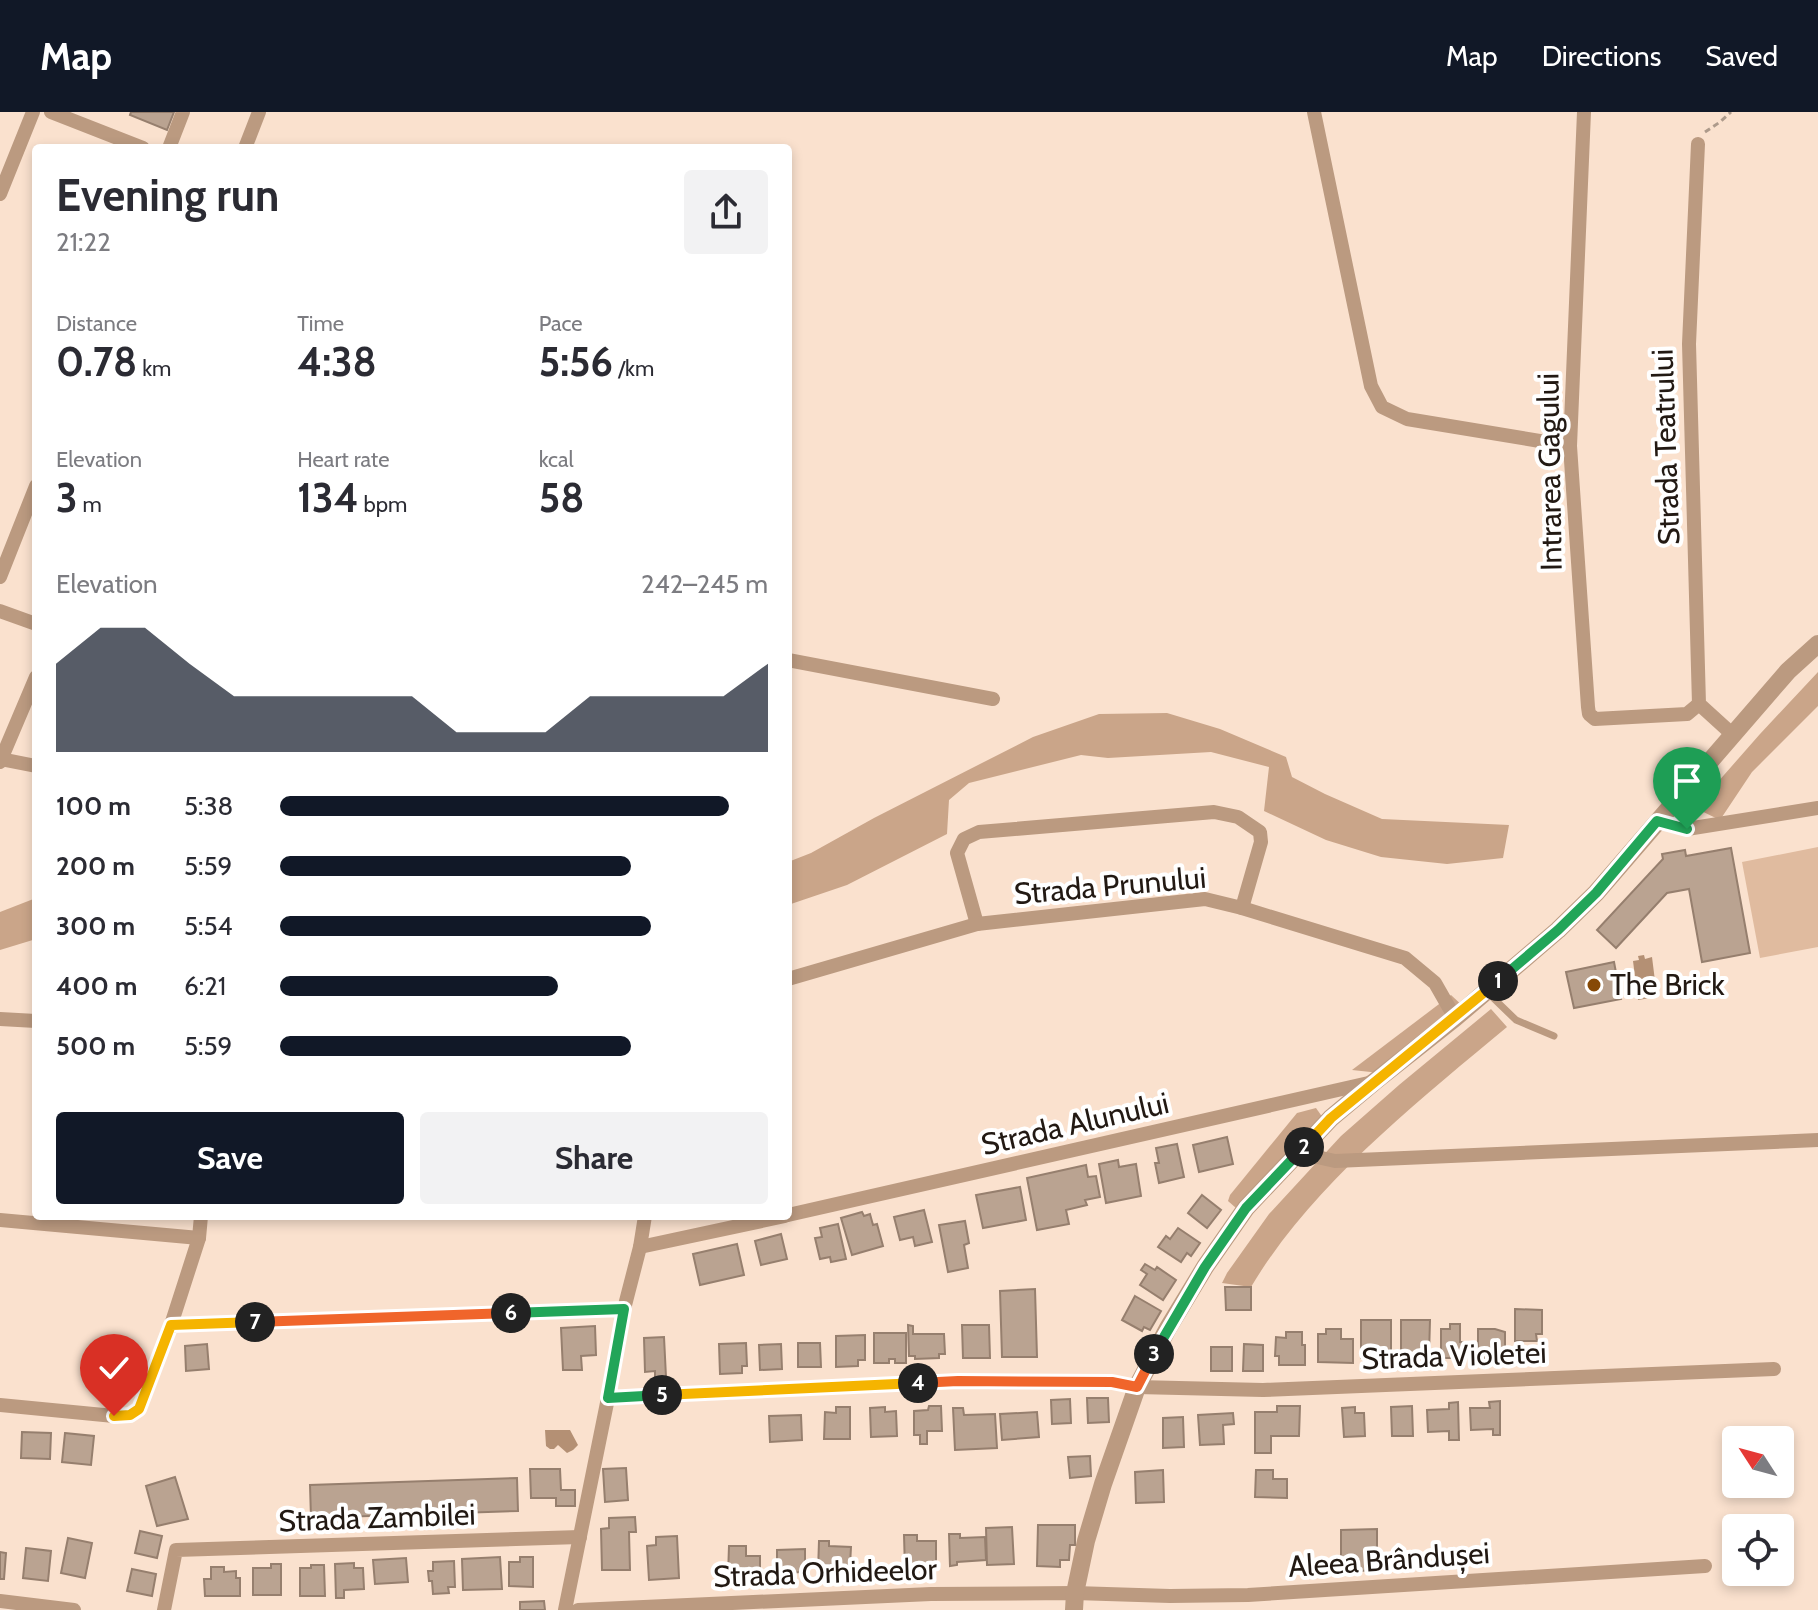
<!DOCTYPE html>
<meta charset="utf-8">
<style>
:root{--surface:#fff;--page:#f2f2f3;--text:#2b2b33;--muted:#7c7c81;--accent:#111827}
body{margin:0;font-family:Cabin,sans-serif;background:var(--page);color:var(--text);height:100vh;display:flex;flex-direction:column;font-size:30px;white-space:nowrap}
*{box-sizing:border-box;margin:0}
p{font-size:26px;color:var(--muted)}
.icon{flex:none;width:44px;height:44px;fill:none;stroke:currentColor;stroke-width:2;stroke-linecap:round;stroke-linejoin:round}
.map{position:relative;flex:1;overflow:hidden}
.side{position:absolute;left:32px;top:32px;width:760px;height:1076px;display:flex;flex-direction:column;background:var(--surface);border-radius:8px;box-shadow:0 4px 12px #0003}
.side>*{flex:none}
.needle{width:52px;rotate:306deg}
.tools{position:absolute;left:1722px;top:1314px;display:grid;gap:16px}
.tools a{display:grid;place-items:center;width:72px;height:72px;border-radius:8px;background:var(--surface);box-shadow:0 4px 12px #0003;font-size:40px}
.pin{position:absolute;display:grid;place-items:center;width:68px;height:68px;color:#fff;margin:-82px -34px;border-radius:50% 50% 50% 0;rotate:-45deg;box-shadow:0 0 8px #0007}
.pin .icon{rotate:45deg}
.km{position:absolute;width:40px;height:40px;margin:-20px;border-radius:50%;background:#222;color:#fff;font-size:22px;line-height:40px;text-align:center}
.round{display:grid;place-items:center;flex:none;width:84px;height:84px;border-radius:8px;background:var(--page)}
.summary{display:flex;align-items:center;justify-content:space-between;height:136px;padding:0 24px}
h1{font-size:44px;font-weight:800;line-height:60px}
.figures{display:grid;grid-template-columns:repeat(3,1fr);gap:12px;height:136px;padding:8px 24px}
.figures div{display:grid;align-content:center}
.figures b{font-size:40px;font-weight:800}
.figures small{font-size:22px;font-weight:400}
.figures p{font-size:22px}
.chart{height:224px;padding:16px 24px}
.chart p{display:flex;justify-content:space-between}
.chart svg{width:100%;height:144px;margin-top:8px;fill:var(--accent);opacity:.7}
.button{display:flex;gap:16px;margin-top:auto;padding:16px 24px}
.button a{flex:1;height:92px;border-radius:8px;background:var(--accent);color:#fff;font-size:32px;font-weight:800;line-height:92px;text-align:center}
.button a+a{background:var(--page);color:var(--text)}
ul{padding:0 24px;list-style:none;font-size:26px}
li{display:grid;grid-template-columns:128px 96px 1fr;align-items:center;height:60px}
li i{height:20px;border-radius:10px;background:var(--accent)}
header{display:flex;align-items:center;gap:48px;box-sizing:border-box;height:112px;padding:0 40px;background:var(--accent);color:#fff}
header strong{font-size:38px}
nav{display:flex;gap:44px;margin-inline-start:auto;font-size:28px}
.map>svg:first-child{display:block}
.green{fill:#e0bb9f}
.forest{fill:#caa589}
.water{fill:#b49074}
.building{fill:#baa391;stroke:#967f6e;stroke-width:2}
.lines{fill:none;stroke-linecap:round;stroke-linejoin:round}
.path{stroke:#ad9a8b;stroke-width:3;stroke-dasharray:6 4;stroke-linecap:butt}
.service{stroke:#bb9a80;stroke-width:7}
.minor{stroke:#bb9a80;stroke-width:14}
.tertiary{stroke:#bb9a80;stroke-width:18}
.split-1-casing{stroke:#fff;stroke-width:16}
.split-2-casing{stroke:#fff;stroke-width:16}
.split-3-casing{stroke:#fff;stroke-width:16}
.split-4-casing{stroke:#fff;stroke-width:16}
.split-5-casing{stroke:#fff;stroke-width:16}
.split-6-casing{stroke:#fff;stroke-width:16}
.split-7-casing{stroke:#fff;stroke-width:16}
.split-8-casing{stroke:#fff;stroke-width:16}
.split-1{stroke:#22a559;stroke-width:10}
.split-2{stroke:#f5b400;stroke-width:10}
.split-3{stroke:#22a559;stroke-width:10}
.split-4{stroke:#f0652b;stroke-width:10}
.split-5{stroke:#f5b400;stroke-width:10}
.split-6{stroke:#22a559;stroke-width:10}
.split-7{stroke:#f0652b;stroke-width:10}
.split-8{stroke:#f5b400;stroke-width:10}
.poi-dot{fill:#864906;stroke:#fff;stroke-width:3}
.labels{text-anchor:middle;stroke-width:8;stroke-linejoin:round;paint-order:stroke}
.street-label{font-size:30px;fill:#221913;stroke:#fff}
.poi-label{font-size:30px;fill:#221913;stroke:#fff;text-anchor:start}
</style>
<header>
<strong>Map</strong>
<nav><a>Map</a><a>Directions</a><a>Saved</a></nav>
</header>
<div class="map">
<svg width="1818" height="1498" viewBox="0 0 1818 1498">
<rect width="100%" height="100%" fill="#fae1ce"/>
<path class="green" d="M1818,735v100l-58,11 -18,-96z"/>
<g class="forest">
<path d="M1818,560v34l-66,66 -32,48 -25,-12 65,-74z"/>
<path d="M1167,601l53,16 66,28 6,20 33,17 57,25 127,6 -6,33 -56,6 -66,-7 -55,-17 -62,-29 5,-44 -58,-15 -103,6 -27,-3 -112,28 -20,17 -2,34 -100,51 -59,20v-43l23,-9 63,-35 159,-81 66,-23z"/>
<path d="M36,786v41l-36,11v-38z"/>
<path d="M1451,883l15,14 -86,64 -28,-3z"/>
<path d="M1491,897l16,18c-90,75 -196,159 -256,260l-29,-4 5,-10 42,-59 72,-78 58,-51z"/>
<path d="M1316,996l7,10 -87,90 -8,-7 2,-6 67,-82z"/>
</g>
<g class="water">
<path d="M1644,843l1,4 7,-2 5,40 -19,3 -5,-39 6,-1 -1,-4z"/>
<path d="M545,1318h25l8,15 -5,5 -6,3 -9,-8 -4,4h-4l-4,-3z"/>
</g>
<g class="building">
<path d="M131,0h43l-7,18 -37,-15z"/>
<path d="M1731,736l19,105 -48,9 -13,-73 -22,4 -51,55 -19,-18 66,-71 -1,-5 23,-4 1,6z"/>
<path d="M1614,850l7,37 -47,9 -8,-36z"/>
<path d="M1227,1025l6,27 -34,8 -6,-27z"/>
<path d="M1177,1032l7,33 -25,6 -4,-20h4l-3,-15z"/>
<path d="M1118,1048l1,7 17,-3 5,32 -35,7 -7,-39z"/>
<path d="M1086,1053l2,12 8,-1 4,21 -15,3 2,5 -21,5 3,14 -32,6 -10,-52z"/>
<path d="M1020,1075l6,33 -43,8 -7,-33z"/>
<path d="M1202,1083l19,15 -14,18 -19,-15z"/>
<path d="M924,1098l8,32 -17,4 -2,-9 -13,3 -6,-23z"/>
<path d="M862,1100l2,4 6,-2 3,11 4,-1 6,22 -31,9 -11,-37z"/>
<path d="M965,1109l4,22 -5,2 4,23 -20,4 -9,-47z"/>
<path d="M838,1112l8,35 -15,3 -1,-5 -10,2 -5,-21 7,-1 -2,-9z"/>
<path d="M1178,1116l22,15 -9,13 -4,-3 -6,9 -23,-15 8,-11 4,3z"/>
<path d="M781,1122l6,25 -26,6 -6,-24z"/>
<path d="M737,1132l7,31 -44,10 -7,-31z"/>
<path d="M1145,1152l10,6 2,-3 19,13 -13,20 -23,-15 7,-11 -6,-4z"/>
<path d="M1225,1175h26v23h-25z"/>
<path d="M1035,1177l2,68h-35l-2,-66z"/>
<path d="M1135,1184l26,15 -11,19 -6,-3 -2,4 -20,-11z"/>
<path d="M1515,1197l27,1v24h-6l1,7h-22z"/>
<path d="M1361,1208h30v37l-30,1z"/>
<path d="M1401,1208h29l-1,35h-28z"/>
<path d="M1450,1212h10v18h6v16h-25v-29h9z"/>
<path d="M908,1213l5,1v8h31l1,20h-6v4l-24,1v-3h-6z"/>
<path d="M962,1213h27l1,33h-27z"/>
<path d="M595,1214l1,29 -15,1 1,14h-19l-2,-42z"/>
<path d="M1326,1217h15v10h12v24l-35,-1v-28h8z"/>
<path d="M1478,1217h17l10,3v27h-27z"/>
<path d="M1286,1220h16v13h3v20h-26v-9h-4l1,-19 10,1z"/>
<path d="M874,1221h32v30h-11v-4h-6v4h-15z"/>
<path d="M865,1223v25h-7v6l-22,1v-31z"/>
<path d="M664,1225l2,40 -11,1v-7l-10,1 -1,-34z"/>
<path d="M746,1231l1,23h-5v7l-22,1 -1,-30z"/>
<path d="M798,1231h22l1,24h-23z"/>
<path d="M207,1232l2,25 -23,2 -1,-25z"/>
<path d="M781,1232l1,25 -22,1 -1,-25z"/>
<path d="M1244,1232l19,1v26h-20z"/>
<rect x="1211" y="1235" width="21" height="24"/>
<path d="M1087,1286h21l1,24 -21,1z"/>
<path d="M1070,1287l1,24 -19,1 -1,-24z"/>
<path d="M1500,1289v34h-7v-6l-22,1 -1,-22h20l-1,-6z"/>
<path d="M1458,1290l1,38h-10v-9l-21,1 -1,-22 22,-1v-6z"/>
<path d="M929,1294h12l1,25h-15v13h-7v-9h-6v-24l14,-1z"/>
<path d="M1277,1294h23l-1,30h-28v17h-16v-41h22z"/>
<path d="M1412,1294l1,30h-21l-1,-29z"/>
<path d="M836,1295h14v32h-26l1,-27 11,1z"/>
<path d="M885,1295v5l11,-1 1,25 -26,1 -1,-29z"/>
<path d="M1355,1295v6h9l1,23 -21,1 -2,-29z"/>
<path d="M953,1296h10l1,7 31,-1 2,34 -42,2z"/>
<path d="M1037,1300l2,25 -37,3 -2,-26z"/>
<path d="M1233,1301l1,11 -11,1 1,19 -24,1 -2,-30z"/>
<path d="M801,1303l1,25 -32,2 -1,-26z"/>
<path d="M1183,1305l1,30 -21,1v-30z"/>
<path d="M22,1320l29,1 -1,26 -29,-1z"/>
<path d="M65,1321l29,3 -3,29 -29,-3z"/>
<path d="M1090,1344l1,20 -21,2 -2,-21z"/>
<path d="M626,1356l2,32 -23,2 -2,-33z"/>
<path d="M530,1357h30l1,21h14v16h-19v-8h-25z"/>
<path d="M1163,1358l1,32 -28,1 -1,-31z"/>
<path d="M1256,1358h17v9h14v19l-32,-1z"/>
<path d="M175,1365l13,42 -31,7 -11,-40z"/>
<path d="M517,1366l1,33 -207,7 -1,-33z"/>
<path d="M635,1405l1,15h-7l1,38h-28l-1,-41 8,-1v-10z"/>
<path d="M1038,1413h37v20h-5l-1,15h-9v7l-23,-1z"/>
<path d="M1012,1415l2,37 -27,1 -1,-37z"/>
<path d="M1377,1417v41l-18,1v-11h-18v-30z"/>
<path d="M140,1419l22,5 -5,22 -22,-5z"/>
<path d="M949,1422h11v4l25,-1 1,23 -29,2v3l-7,1z"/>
<path d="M904,1423h13v6h19v23l-20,1v4h-11z"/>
<path d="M677,1424l2,42 -30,2 -2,-34 9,-1v-8z"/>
<path d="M68,1426l24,5 -7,35 -24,-5z"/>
<path d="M819,1429h10v5l22,1 -1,18h-23v7h-9z"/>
<path d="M729,1434h17v10h14v13l-13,-1v9l-19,-1z"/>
<path d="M26,1436l25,3 -3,30 -25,-3z"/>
<path d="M805,1437v23l-28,1v-23z"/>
<path d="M0,1440l6,1 -2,26h-4z"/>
<path d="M500,1445l2,32 -39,1 -1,-31z"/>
<path d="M520,1445h13v30l-24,-1v-24h11z"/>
<path d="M406,1446l2,24 -33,2 -2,-24z"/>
<path d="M454,1449l1,26h-7l1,6 -16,1 -1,-13h-3l-1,-10h5v-9z"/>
<path d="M354,1451v5h9l1,21 -20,1v8h-8l-1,-34z"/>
<path d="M271,1452h10v31h-28v-27h18z"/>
<path d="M311,1453h13l1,31h-25v-28h11z"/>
<path d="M211,1455h13v5l12,-1v7h4v18h-35l-1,-17h7z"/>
<path d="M132,1457l24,5 -4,22 -25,-5z"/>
<path d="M544,1489l1,9h-25v-8z"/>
</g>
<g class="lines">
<path class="path" d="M1705,20l15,-10 11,-10"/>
<path class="service" d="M1487,880l29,28 38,16"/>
<g class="minor">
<path d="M51,0l92,36"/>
<path d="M1314,0l57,274 11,21 25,12 163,27"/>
<path d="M1584,0l-14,334 18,261 1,7 6,5 92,-5 12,-10"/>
<path d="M1698,32l-9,200 10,360 33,30"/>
<path d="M169,36l14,-36"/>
<path d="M245,36l14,-36"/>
<path d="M0,82l33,-82"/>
<path d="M0,465l36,-91"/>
<path d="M0,499l36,13"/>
<path d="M788,548l205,39"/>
<path d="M1,647l35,7"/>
<path d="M0,650l36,-85"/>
<path d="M1657,709l30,8 131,-21"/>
<path d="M977,812l-20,-71 7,-14 15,-7 235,-20 24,5 22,15 1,10 -19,66"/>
<path d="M788,867l189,-55 228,-25 37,9 163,50 30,25 20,35"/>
<path d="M0,907l36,2"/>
<path d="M1299,1041l36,8 483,-21"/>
<path d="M788,1103l585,-133"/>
<path d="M0,1108l199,18"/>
<path d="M640,1135l145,-31"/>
<path d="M171,1213l453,-16"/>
<path d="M608,1286l350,-17 154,1 25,5 126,3 511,-21"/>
<path d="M0,1293l114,11 16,-1 9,-6 32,-84 28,-87 2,-22"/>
<path d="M0,1489l74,9"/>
<path d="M164,1498l12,-60 404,-13"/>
<path d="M565,1498l43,-212 16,-89 16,-62 5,-31"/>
<path d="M578,1498l353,-16 144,-1 95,3 78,-1 457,-29"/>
</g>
<path class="tertiary" d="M1074,1498l1,-17 11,-52 17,-57 34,-97 31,-59 37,-61 41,-59 85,-90 43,-36 81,-64 103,-88 38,-37 192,-222 30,-27"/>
</g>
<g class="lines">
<defs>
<path id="split-1" d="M1498,869l60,-51 38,-37 61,-72 30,8"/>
<path id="split-2" d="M1304,1035l27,-29 167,-137"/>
<path id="split-3" d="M1154,1242l51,-87 41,-59 58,-61"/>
<path id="split-4" d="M918,1271l40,-2 154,1 25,5 17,-33"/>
<path id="split-5" d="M662,1283l256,-12"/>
<path id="split-6" d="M511,1201l113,-4 -16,89 54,-3"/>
<path id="split-7" d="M255,1210l256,-9"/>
<path id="split-8" d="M114,1304l16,-1 9,-6 32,-84 84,-3"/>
</defs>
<use href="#split-1" class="split-1-casing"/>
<use href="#split-2" class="split-2-casing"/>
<use href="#split-3" class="split-3-casing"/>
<use href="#split-4" class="split-4-casing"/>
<use href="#split-5" class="split-5-casing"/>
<use href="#split-6" class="split-6-casing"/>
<use href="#split-7" class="split-7-casing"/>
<use href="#split-8" class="split-8-casing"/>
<use href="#split-1" class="split-1"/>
<use href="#split-2" class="split-2"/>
<use href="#split-3" class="split-3"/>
<use href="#split-4" class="split-4"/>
<use href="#split-5" class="split-5"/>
<use href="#split-6" class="split-6"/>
<use href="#split-7" class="split-7"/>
<use href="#split-8" class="split-8"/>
</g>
<circle class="poi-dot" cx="1594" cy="873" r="8"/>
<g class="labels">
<g class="street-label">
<text transform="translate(1666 335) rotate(-92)" y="10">Strada Teatrului</text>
<text transform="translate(1550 360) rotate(-91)" y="10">Intrarea Gagului</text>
<text transform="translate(1110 774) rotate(-5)" y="10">Strada Prunului</text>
<text transform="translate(1075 1012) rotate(-13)" y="10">Strada Alunului</text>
<text transform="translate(1454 1244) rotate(-2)" y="10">Strada Violetei</text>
<text transform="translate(377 1406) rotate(-2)" y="10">Strada Zambilei</text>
<text transform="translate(1389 1448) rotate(-4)" y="10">Aleea Brândușei</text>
<text transform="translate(825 1461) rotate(-2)" y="10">Strada Orhideelor</text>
</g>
<g class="poi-label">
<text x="1610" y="883">The Brick</text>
</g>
</g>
</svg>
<div class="tools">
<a><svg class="needle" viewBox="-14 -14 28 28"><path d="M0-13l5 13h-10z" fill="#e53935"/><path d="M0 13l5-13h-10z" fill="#7c7c81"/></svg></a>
<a><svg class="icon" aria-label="locate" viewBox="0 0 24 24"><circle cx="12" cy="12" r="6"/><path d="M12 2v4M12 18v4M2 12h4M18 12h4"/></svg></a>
</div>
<div class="pin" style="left:1687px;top:717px;background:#1e9e55"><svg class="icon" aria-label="arrive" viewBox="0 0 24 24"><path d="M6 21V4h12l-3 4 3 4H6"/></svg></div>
<div class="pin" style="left:114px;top:1304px;background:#d93025"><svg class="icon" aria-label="check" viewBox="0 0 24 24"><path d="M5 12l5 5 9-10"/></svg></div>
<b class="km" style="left:1498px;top:869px">1</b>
<b class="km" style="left:1304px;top:1035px">2</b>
<b class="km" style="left:1154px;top:1242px">3</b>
<b class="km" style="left:918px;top:1271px">4</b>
<b class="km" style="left:662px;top:1283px">5</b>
<b class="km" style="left:511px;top:1201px">6</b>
<b class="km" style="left:255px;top:1210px">7</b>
<section class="side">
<div class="summary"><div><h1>Evening run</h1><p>21:22</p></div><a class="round"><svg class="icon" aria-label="share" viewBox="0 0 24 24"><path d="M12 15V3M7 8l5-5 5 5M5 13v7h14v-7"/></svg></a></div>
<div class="figures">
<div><p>Distance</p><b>0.78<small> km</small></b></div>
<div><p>Time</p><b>4:38</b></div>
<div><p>Pace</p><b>5:56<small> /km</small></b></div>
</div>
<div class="figures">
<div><p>Elevation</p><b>3<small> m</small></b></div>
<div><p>Heart rate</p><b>134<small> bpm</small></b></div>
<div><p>kcal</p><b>58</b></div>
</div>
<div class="chart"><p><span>Elevation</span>242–245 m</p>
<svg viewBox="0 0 160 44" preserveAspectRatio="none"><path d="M0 44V17L10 6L20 6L30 17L40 27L50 27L60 27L70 27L80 27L90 38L100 38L110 38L120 27L130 27L140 27L150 27L160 17V44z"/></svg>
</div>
<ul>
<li><b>100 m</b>5:38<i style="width:92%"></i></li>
<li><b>200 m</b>5:59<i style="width:72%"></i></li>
<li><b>300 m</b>5:54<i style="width:76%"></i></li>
<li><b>400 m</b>6:21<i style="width:57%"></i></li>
<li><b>500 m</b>5:59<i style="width:72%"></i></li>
</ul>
<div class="button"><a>Save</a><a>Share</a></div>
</section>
</div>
